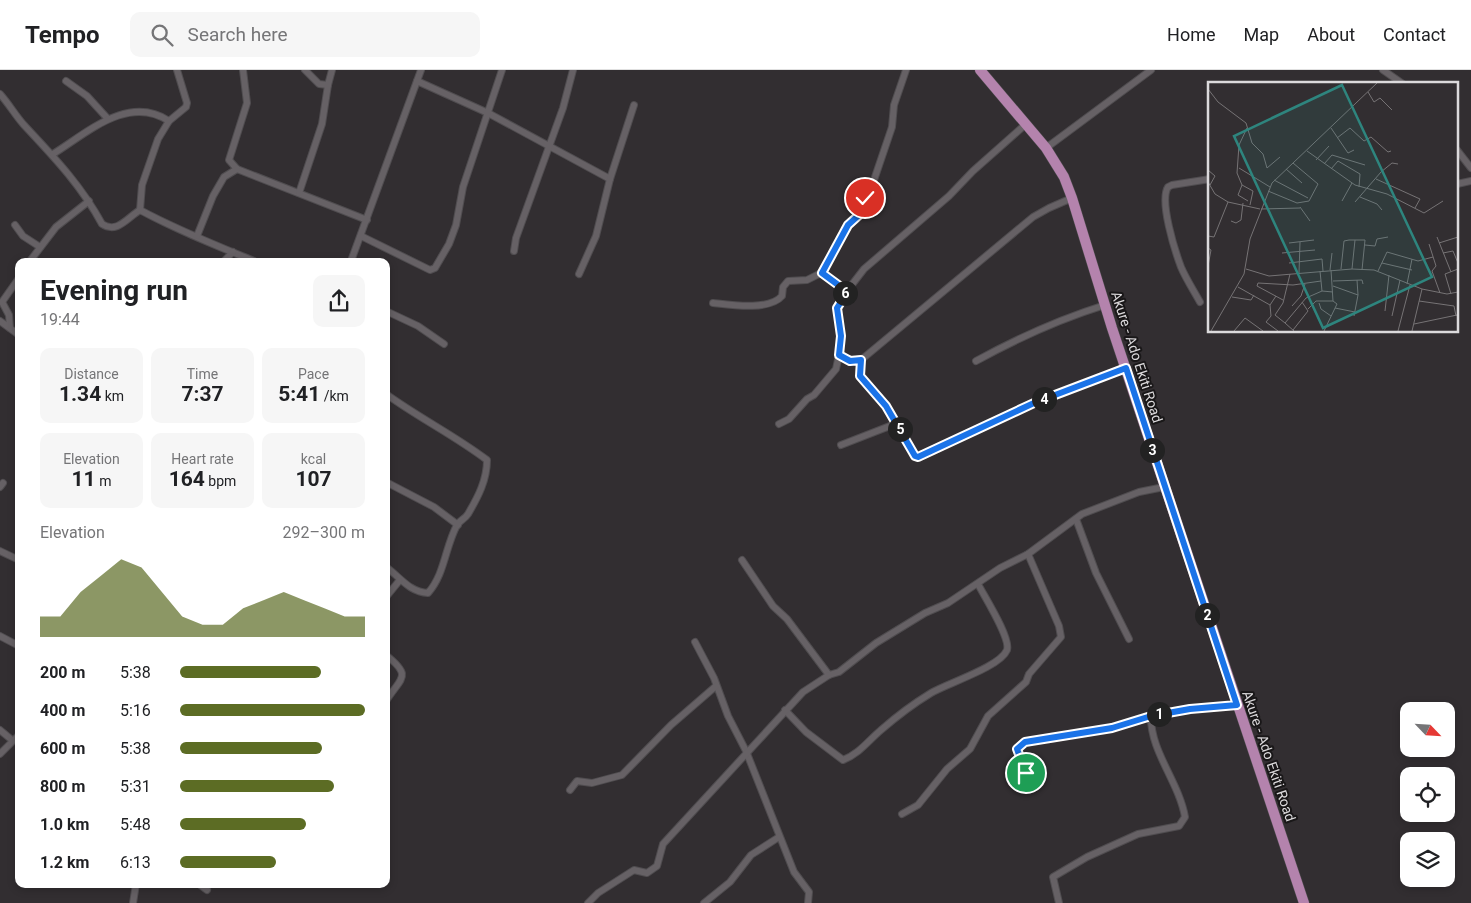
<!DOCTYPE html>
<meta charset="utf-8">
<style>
:root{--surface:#fff;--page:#f6f6f6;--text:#202124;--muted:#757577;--line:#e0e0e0;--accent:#5c6c24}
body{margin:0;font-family:Roboto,sans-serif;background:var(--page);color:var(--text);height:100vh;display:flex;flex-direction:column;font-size:19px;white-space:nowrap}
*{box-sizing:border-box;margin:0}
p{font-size:16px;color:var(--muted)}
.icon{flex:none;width:28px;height:28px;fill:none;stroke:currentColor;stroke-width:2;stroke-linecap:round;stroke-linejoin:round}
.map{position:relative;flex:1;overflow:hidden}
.sheet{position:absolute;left:15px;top:188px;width:375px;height:630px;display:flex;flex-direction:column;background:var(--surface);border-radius:10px;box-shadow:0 2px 8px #0003}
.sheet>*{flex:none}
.needle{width:32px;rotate:115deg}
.buttons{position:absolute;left:1400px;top:632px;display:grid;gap:10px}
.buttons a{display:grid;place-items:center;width:55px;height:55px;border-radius:10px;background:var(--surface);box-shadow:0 2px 8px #0003;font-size:25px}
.pin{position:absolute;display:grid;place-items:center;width:42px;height:42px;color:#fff;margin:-21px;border:2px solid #fff;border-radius:50%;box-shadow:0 1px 5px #0007}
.km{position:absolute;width:25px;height:25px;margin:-12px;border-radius:50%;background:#222;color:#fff;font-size:14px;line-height:25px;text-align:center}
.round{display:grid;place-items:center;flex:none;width:52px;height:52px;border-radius:10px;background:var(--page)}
.overview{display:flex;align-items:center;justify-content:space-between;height:85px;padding:0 25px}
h1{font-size:28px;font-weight:700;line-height:38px}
.stats{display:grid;grid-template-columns:repeat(3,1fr);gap:8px;height:85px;padding:5px 25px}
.stats div{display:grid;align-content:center;border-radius:10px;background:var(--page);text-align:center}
.stats b{font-size:21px;font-weight:700}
.stats small{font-size:14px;font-weight:400}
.stats p{font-size:14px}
.chart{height:140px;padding:10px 25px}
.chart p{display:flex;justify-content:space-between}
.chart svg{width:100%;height:90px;margin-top:5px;fill:var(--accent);opacity:.7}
ul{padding:0 25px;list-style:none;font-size:16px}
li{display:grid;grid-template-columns:80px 60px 1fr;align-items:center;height:38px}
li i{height:12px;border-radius:6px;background:var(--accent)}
header{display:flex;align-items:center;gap:30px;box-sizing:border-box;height:70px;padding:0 25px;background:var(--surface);border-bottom:1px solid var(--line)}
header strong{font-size:24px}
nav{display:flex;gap:28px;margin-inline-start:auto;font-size:18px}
.search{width:350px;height:45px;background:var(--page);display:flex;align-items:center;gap:12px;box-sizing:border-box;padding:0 18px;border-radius:10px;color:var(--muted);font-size:19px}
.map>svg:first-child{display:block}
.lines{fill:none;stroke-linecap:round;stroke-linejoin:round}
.street-casing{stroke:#504d50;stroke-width:8}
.primary-casing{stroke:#504d50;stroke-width:11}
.street{stroke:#666165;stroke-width:6}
.primary{stroke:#b483ad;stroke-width:10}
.route-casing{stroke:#fff;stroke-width:10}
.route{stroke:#1a73e8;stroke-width:6}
.labels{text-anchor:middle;stroke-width:4;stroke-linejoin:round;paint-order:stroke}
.street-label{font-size:14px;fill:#dcdadc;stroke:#191718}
.inset-road{fill:none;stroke:#767375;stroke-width:1}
.view{fill:#2e857e;fill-opacity:0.15;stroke:#2e857e;stroke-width:2.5}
.inset-edge{fill:none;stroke:#dcdadc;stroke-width:2.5}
</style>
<header>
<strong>Tempo</strong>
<div class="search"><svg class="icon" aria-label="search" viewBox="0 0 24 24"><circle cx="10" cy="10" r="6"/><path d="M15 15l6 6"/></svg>Search here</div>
<nav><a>Home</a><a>Map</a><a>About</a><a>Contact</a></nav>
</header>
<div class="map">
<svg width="1471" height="833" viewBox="0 0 1471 833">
<rect width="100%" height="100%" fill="#322e31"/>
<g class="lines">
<defs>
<g id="street">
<path d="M243,0l4,33 -18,57 8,9 130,51"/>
<path d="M305,0l14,14 9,1"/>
<path d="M1383,0l20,14"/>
<path d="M66,11l21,15 21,23"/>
<path d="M417,11l71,32 122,66"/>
<path d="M0,24c9,10 15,21 24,31 29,31 57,60 78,99 15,10 25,-6 38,-14"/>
<path d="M1026,54l-53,47 -24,25 -85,73 -24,31 -3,8 4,27 -2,20 11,6 11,-1 172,-143 16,-9 23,-10"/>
<path d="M1046,78l105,-78"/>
<path d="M1457,80l14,18"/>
<path d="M53,84c34,-21 75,-60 116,-33"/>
<path d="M1457,114l14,-3"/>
<path d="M299,123l23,-69 6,-39 4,-15"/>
<path d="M140,140l2,-25 16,-46 11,-18 17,-14 1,-4 -10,-33"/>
<path d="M140,140c37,20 75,35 114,51"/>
<path d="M15,155l8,11 17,11"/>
<path d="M197,166l16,-40 11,-19 13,-8"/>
<path d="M361,166l69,34 5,-2 14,-24 7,-19 7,-38 39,-117"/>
<path d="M514,181l2,-13 47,-130 10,-38"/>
<path d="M30,191l26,-34 33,-26"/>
<path d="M224,191l9,-9"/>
<path d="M351,191l70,-191"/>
<path d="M821,203l28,-48 10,-10 15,-35 18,-53 2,-22 12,-35"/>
<path d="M579,204l17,-38 14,-57 24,-74"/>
<path d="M1200,232c-6,-11 -14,-23 -19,-35 -6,-16 -22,-66 -13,-80l4,-2 38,-6"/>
<path d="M713,233c18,2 56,8 69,-7l1,-9 5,-6 19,-1 14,-7 20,14 5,7"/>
<path d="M386,241l32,15 26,18"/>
<path d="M0,251l19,14"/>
<path d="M10,258l-1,-13 -7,-13 17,-24"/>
<path d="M861,290l-1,16 26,30 29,50 3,1 116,-54 92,-35"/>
<path d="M976,291c42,-23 84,-42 129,-56"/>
<path d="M386,324c33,24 68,41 101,66 0,20 -9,37 -19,54 -3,5 -8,6 -11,11 -12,22 -12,49 -29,68 -19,-1 -28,-16 -42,-26"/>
<path d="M779,354l10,-5 18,-20 7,-4 22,-26 3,-14"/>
<path d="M841,375l54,-21"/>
<path d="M386,412l48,25 24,18"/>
<path d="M0,417l3,-4"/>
<path d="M1076,449l20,54 33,66"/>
<path d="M0,481l19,9"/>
<path d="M742,490l31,46 14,13 42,56"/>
<path d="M386,527l13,-16"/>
<path d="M0,566l19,10"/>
<path d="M695,572l19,36 14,38 18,35 48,121 15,20 -1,11"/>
<path d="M386,585c27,22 15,22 0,46"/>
<path d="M785,640l21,22 37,28c17,-7 25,-19 38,-30 16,-14 32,-26 50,-37 17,-10 69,-26 76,-43 4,-12 -23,-54 -29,-66"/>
<path d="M0,660l12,10"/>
<path d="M0,684l19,-19"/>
<path d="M1030,714l-13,-35 8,-7 86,-14 40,-12 39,-7 47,-4"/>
<path d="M570,720l7,-9 15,2 30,-8 49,-50 45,-39"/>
<path d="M902,744l16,-9 29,-36 23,-20 18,-33 38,-34 3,-8 32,-37 -2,-11 -31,-72"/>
<path d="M199,814l8,6"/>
<path d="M133,833l3,-19"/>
<path d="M588,833l10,-10 36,-23 13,3 10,-7 6,-22 140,-152 26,-17 10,-3 37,-29 49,-30 23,-10 52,-35 28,-14 54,-40 57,-22 25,-5"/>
<path d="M704,833l26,-21 21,-27 28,-18"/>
<path d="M1059,833l-6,-26 34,-20 51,-23 41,-8 6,-9c-6,-35 -35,-66 -34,-101"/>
</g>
<path id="primary" d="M980,0l66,78 18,29 8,21 40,130 192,575"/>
</defs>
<use href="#street" class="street-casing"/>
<use href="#primary" class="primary-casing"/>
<use href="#street" class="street"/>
<use href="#primary" class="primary"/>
</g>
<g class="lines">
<defs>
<path id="route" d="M865,128l-6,17 -11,10 -26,48 19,14 5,7 -9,14 4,28 -2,19 11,6 11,-1 -1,16 26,30 29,50 3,1 116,-54 92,-35 111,337 -47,4 -39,7 -39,12 -87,14 -8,7 9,24"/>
</defs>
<use href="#route" class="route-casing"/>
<use href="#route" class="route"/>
</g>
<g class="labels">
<g class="street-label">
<text transform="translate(1137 287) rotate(72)" y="5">Akure - Ado Ekiti Road</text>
<text transform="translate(1269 686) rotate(71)" y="5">Akure - Ado Ekiti Road</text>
</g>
</g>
<g transform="translate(1208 12)">
<rect width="250" height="250" fill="#322e31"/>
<path class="inset-road" d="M0,7l10,13 28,21 6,20 11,11 4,14 13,-11M160,10l6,10 6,-4 12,12M39,46l-8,17 -2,28 5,12 11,6 -3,14M123,46l17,25 6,-3M129,56l13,-10 14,13 7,-4 17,15 3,-1M99,69l48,34 32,9 37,19 19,-12M108,78l13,-14M116,82l8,-9 33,10M31,86l31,19M78,87l16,14M123,87l7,-8 22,13 -1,13M0,88l7,6 -5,9M168,97l44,20 -5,9M66,98l34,18M0,100l7,12 13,8 32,7M34,103l-4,10 10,6M60,109l29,12 12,-2 9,-17 -25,-21M152,115l17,7 5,6M134,119l10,-18M147,120l26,-30 11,-9 6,1M92,125l10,14M53,127l39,-1M23,139l5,2 5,-3 2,-17M0,154l6,1 14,-35M229,155l14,35M81,161l25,-3M231,161l19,-6M221,162l7,22 -4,5 8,22M157,163l10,1 2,-7 11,-2M0,166l3,2 -3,16M74,171l33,-3M235,171l10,-2 5,12M81,181l33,-4 1,12M174,181l30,7M38,187l23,7 83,-7 22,1 48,19 25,5 11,-2M133,187l3,-28 5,-1h16l-3,30M144,187l3,-29M122,188l2,-17M112,189l2,20M170,189l9,-19 31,9 15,-4M91,191l1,-31M149,198l1,15M125,199l29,-1 1,4M50,201l35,2 28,-4M50,201l-1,3 26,14M199,202l5,-25M125,204l25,9 -4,21M30,205l32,18M243,212l-6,-20 13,-5M68,214l-6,9 1,11 -5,6 12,9M24,215l19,3 3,-5M211,219l35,5 2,10M111,221l2,6 10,7M84,224l9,-10 4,-12M127,226l20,4M100,227l8,-8h17M177,229l4,-36M184,234l8,-36M77,241l-10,-8 8,-12 7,-29M206,242l43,-9M85,248l15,-19 -6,-9M3,249l33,-57 6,-35 22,-56 105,-100M26,249l11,-13 18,13M86,249l-9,-8 21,-25 16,-7 11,1M116,249l13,-27 -4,-3 -2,-31M190,249l12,-46M204,249l10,-42"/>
<path class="view" d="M134,3l90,192 -109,51 -89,-192z"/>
<rect width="250" height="250" class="inset-edge"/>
</g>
</svg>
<div class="buttons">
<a><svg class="needle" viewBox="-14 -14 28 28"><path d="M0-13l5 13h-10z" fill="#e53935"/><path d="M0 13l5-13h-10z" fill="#757577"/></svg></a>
<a><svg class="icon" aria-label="locate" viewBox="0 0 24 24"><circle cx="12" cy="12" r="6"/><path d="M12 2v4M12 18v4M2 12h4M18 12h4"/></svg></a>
<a><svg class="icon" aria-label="layers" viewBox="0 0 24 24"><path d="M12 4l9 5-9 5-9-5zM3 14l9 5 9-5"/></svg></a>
</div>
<div class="pin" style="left:1026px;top:703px;background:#1e9e55"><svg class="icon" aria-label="arrive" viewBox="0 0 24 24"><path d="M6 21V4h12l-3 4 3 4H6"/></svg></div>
<div class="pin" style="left:865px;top:128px;background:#d93025"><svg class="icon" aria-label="check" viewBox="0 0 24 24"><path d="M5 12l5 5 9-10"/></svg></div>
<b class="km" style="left:1159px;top:644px">1</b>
<b class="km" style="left:1207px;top:545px">2</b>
<b class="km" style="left:1152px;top:380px">3</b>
<b class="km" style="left:1044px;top:329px">4</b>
<b class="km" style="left:900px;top:359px">5</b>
<b class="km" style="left:845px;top:223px">6</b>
<section class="sheet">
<div class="overview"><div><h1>Evening run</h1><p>19:44</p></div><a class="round"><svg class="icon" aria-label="share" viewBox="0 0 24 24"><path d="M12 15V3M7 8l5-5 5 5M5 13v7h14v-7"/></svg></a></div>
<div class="stats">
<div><p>Distance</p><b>1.34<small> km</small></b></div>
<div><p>Time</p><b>7:37</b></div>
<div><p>Pace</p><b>5:41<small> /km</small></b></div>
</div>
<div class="stats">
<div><p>Elevation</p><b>11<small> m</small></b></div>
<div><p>Heart rate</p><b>164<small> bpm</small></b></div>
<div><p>kcal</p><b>107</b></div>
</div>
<div class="chart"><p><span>Elevation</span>292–300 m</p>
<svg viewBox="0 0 160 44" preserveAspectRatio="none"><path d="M0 44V34L10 34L20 22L30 14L40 6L50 10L60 22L70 34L80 38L90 38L100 30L110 26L120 22L130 26L140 30L150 34L160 34V44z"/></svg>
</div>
<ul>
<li><b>200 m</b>5:38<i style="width:76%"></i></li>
<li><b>400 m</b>5:16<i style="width:100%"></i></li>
<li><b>600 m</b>5:38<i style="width:77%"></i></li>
<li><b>800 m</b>5:31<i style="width:83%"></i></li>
<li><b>1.0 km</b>5:48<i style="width:68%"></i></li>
<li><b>1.2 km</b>6:13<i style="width:52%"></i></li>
</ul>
</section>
</div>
